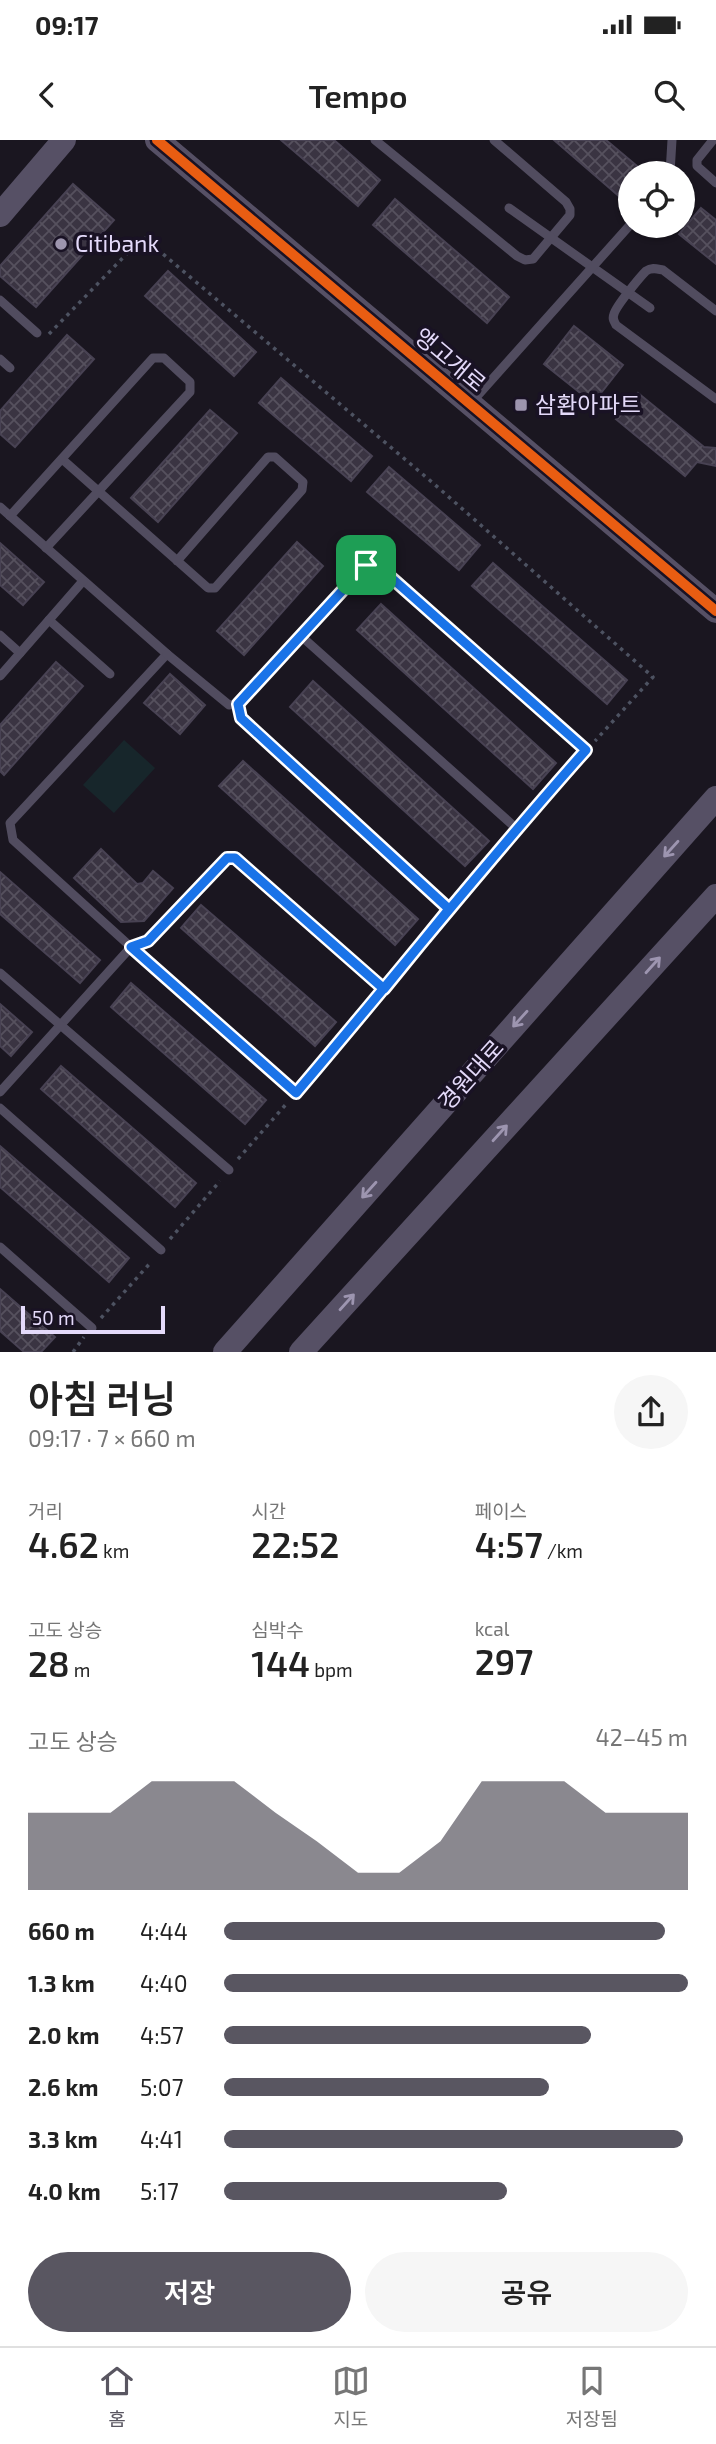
<!DOCTYPE html>
<html lang="ko">
<meta charset="utf-8">
<style>
:root{--surface:#fff;--page:#f6f6f6;--text:#222;--muted:#767676;--line:#e0e0e0;--accent:#595661}
body{margin:0;font-family:"Exo 2","Noto Sans KR",sans-serif;background:var(--page);color:var(--text);height:100vh;display:flex;flex-direction:column;font-size:26px;white-space:nowrap}
*{box-sizing:border-box;margin:0}
p{font-size:23px;color:var(--muted)}
.icon{flex:none;width:38px;height:38px;fill:none;stroke:currentColor;stroke-width:2;stroke-linecap:round;stroke-linejoin:round}
.map{position:relative;height:1212px;overflow:hidden}
.sheet{display:flex;flex-direction:column;background:var(--surface);flex:1}
.sheet>*{flex:none}
.buttons{position:absolute;left:618px;top:21px;display:grid;gap:14px}
.buttons a{display:grid;place-items:center;width:77px;height:77px;border-radius:50%;background:var(--surface);box-shadow:0 2px 5px #0004;font-size:35px}
.scale{position:absolute;left:21px;bottom:18px;width:144px;box-sizing:border-box;padding-left:7px;border:4px solid #e4dafa;border-top:0;font-size:19px;line-height:24px;white-space:nowrap;color:#e4dafa;-webkit-text-stroke:5px #191224;paint-order:stroke}
.pin{position:absolute;display:grid;place-items:center;width:60px;height:60px;color:#fff;margin:-30px;border-radius:14px;box-shadow:0 4px 10px #0006}
.round{display:grid;place-items:center;flex:none;width:74px;height:74px;border-radius:37px;background:var(--page)}
.overview{display:flex;align-items:center;justify-content:space-between;height:119px;padding:0 28px}
h1{font-size:38px;font-weight:600;line-height:52px}
.figures{display:grid;grid-template-columns:repeat(3,1fr);gap:10px;height:119px;padding:7px 28px}
.figures div{display:grid;align-content:center}
.figures b{font-size:35px;font-weight:600}
.figures small{font-size:19px;font-weight:400}
.figures p{font-size:19px}
.chart{height:196px;padding:14px 28px}
.chart p{display:flex;justify-content:space-between}
.chart svg{width:100%;height:126px;margin-top:7px;fill:var(--accent);opacity:.7}
.button{display:flex;gap:14px;margin-top:auto;padding:14px 28px}
.button a{flex:1;height:80px;border-radius:42px;background:var(--accent);color:#fff;font-size:28px;font-weight:600;line-height:80px;text-align:center}
.button a+a{background:var(--page);color:var(--text)}
ul{padding:0 28px;list-style:none;font-size:23px}
li{display:grid;grid-template-columns:112px 84px 1fr;align-items:center;height:52px}
li i{height:18px;border-radius:9px;background:var(--accent)}
.status{display:flex;justify-content:space-between;align-items:center;height:49px;padding:0 35px;background:var(--surface);direction:ltr}
.status svg{height:19px;fill:currentColor}
header{display:flex;justify-content:space-between;align-items:center;height:91px;padding:0 28px;background:var(--surface);font-size:32px;font-weight:600}
.dock{display:flex;justify-content:space-around;align-items:center;height:98px;border-top:2px solid var(--line);background:var(--surface);font-size:19px;color:var(--muted)}
.dock a{display:grid;justify-items:center;gap:4px}
.dock .selected{color:var(--accent)}
.map>svg:first-child{display:block}
.grass{fill:#17262b}
.building{fill:url(#building-cross-hatch);stroke:#484253;stroke-width:2}
.lines{fill:none;stroke-linecap:round;stroke-linejoin:round}
.path{stroke:#4d5261;stroke-width:3.5;stroke-dasharray:3.5 5;stroke-linecap:butt}
.lane{stroke:#514c5f;stroke-width:9}
.secondary{stroke:#565065;stroke-width:24}
.cycleway-casing{stroke:#191224;stroke-width:15}
.cycleway{stroke:#e95d12;stroke-width:10}
.oneway{stroke:#9d95b0}
.route-casing{stroke:#fff;stroke-width:14}
.route{stroke:#1a73e8;stroke-width:9}
.poi-dot{fill:#9d95ae;stroke:#191224;stroke-width:2.5}
.labels{text-anchor:middle;stroke-width:7;stroke-linejoin:round;paint-order:stroke}
.poi-label{font-size:23px;fill:#e4dafa;stroke:#191224;text-anchor:start}
.street-label{font-size:23px;fill:#e4dafa;stroke:#191224}
</style>
<div class="status"><b>09:17</b><svg viewBox="0 0 49 12"><path d="M0 12V9h3v3zM5 12V6h3v6zM10 12V3h3v9zM15 12V0h3v12zM26 1h20v11H26zM47 4h2v5h-2z"/></svg></div>
<header><svg class="icon" aria-label="back" viewBox="0 0 24 24"><path d="M15 5l-7 7 7 7"/></svg>Tempo<svg class="icon" aria-label="search" viewBox="0 0 24 24"><circle cx="10" cy="10" r="6"/><path d="M15 15l6 6"/></svg></header>
<div class="map">
<svg width="716" height="1212" viewBox="0 0 716 1212">
<defs>
<pattern id="building-cross-hatch" width="8" height="8" patternUnits="userSpaceOnUse" patternTransform="scale(1.75)"><rect width="8" height="8" fill="#3a3442"/><path d="M0 0l8 8M0 8l8-8" fill="none" stroke="#56515e"/></pattern>
</defs>
<rect width="100%" height="100%" fill="#1a1620"/>
<path class="grass" d="M124,600l31,28 -41,45 -31,-28z"/>
<g class="building">
<path d="M281,0h53l46,40 -22,26z"/>
<path d="M554,0h52l37,31 -2,2h-11v13l-10,11z"/>
<path d="M73,44l41,36 -78,87 -36,-31v-10z"/>
<path d="M395,59l114,98 -22,26 -114,-98z"/>
<path d="M701,68l15,12v44l-37,-30z"/>
<path d="M168,131l88,81 -22,24 -89,-80z"/>
<path d="M574,186l49,39 -30,38 -49,-39z"/>
<path d="M67,195l27,24 -79,88 -15,-13v-23z"/>
<path d="M281,238l91,78 -21,25 -92,-78z"/>
<path d="M638,253l66,54 12,1v18l-19,-4 -12,14 -69,-57z"/>
<path d="M210,270l27,23 -79,89 -27,-24z"/>
<path d="M389,327l91,78 -21,25 -92,-78z"/>
<path d="M297,402l26,24 -79,89 -27,-24z"/>
<path d="M0,403l44,39 -21,23 -23,-20z"/>
<path d="M493,423l134,117 -20,24 -135,-118z"/>
<path d="M381,464l175,159 -23,26 -176,-159z"/>
<path d="M56,522l27,24 -79,89 -4,-4v-46z"/>
<path d="M170,534l35,31 -25,29 -36,-31z"/>
<path d="M313,541l176,160 -24,25 -175,-159z"/>
<path d="M243,621l175,158 -23,26 -176,-159z"/>
<path d="M101,709l36,35 6,-1 10,-12 20,17 -29,33 -23,1 -47,-44z"/>
<path d="M0,732l100,88 -20,23 -80,-69z"/>
<path d="M201,765l135,117 -21,24 -134,-118z"/>
<path d="M131,843l135,117 -21,24 -134,-117z"/>
<path d="M0,864l32,28 -21,24 -11,-10z"/>
<path d="M61,926l135,117 -21,24 -134,-118z"/>
<path d="M0,1006l129,112 -20,24 -109,-95z"/>
<path d="M0,1149l55,48 -14,15h-17l-24,-21z"/>
</g>
<g class="lines">
<g class="path">
<path d="M49,194l94,-97 290,246 220,194 -58,64"/>
<path d="M524,679l54,-59"/>
<path d="M457,759l51,-61"/>
<path d="M393,839l48,-60"/>
<path d="M305,942l72,-84"/>
<path d="M238,1019l50,-57"/>
<path d="M170,1099l50,-58"/>
<path d="M101,1178l51,-57"/>
<path d="M73,1212l11,-15"/>
</g>
<g class="lane">
<path d="M375,0l142,116 8,4 8,-1 37,-44v-6l-4,-7 -72,-62"/>
<path d="M713,0l-16,20v6l19,17"/>
<path d="M670,33l2,-33"/>
<path d="M509,68l141,100"/>
<path d="M0,160l37,33"/>
<path d="M716,171l-53,-41c-6,-1 -11,-3 -17,1 -6,6 -30,35 -32,43 -2,5 0,7 2,11l100,74"/>
<path d="M0,219l10,9"/>
<path d="M471,263l159,-178"/>
<path d="M62,319l146,129h7l87,-98 1,-8 -28,-25h-7l-91,104"/>
<path d="M0,367l167,147 -157,169 3,17 118,107 -131,145"/>
<path d="M10,376l143,-158h11l26,24v10l-144,156"/>
<path d="M49,480l61,54"/>
<path d="M0,495l20,18"/>
<path d="M301,496l215,192"/>
<path d="M167,514l62,51 9,-1 128,-139h11l209,185"/>
<path d="M0,536l83,-95"/>
<path d="M238,564l3,13 208,192"/>
<path d="M0,833l229,197"/>
<path d="M296,953l-165,-146 17,-6 79,-83 8,-1 150,132"/>
<path d="M0,968l161,142"/>
<path d="M0,1107l92,81"/>
</g>
<g class="secondary">
<path d="M157,0l559,471"/>
<path d="M0,75l64,-75"/>
<path d="M225,1212l491,-554"/>
<path d="M301,1212l415,-456"/>
</g>
<defs>
<path id="cycleway" d="M157,0l559,471"/>
</defs>
<use href="#cycleway" class="cycleway-casing"/>
<use href="#cycleway" class="cycleway"/>
</g>
<defs><path id="oneway-shaft" d="M-6 0H5M1.5-3L5.5 0L1.5 3" fill="none" stroke-width="1.6" stroke-linecap="round" stroke-linejoin="round" transform="scale(1.75)"/></defs>
<g class="oneway">
<use href="#oneway-shaft" transform="translate(671 709) rotate(132)"/>
<use href="#oneway-shaft" transform="translate(653 825) rotate(-48)"/>
<use href="#oneway-shaft" transform="translate(520 879) rotate(132)"/>
<use href="#oneway-shaft" transform="translate(500 993) rotate(-48)"/>
<use href="#oneway-shaft" transform="translate(369 1050) rotate(132)"/>
<use href="#oneway-shaft" transform="translate(347 1162) rotate(-48)"/>
</g>
<g class="lines">
<defs>
<path id="route" d="M366,425l-128,139 3,14 208,191 -65,80 -149,-131h-8l-79,83 -17,6 165,146c97,-114 190,-231 290,-343l-209,-185h-11"/>
</defs>
<use href="#route" class="route-casing"/>
<use href="#route" class="route"/>
</g>
<g class="poi-dot">
<circle cx="61" cy="104" r="7"/>
<rect x="514" y="258" width="14" height="14" rx="3.5"/>
</g>
<g class="labels">
<g class="poi-label">
<text x="75" y="112">Citibank</text>
<text x="535" y="273">삼환아파트</text>
</g>
<g class="street-label">
<text transform="translate(450 220) rotate(40)" y="8">앵고개로</text>
<text transform="translate(471 935) rotate(-48)" y="8">경원대로</text>
</g>
</g>
</svg>
<div class="buttons">
<a><svg class="icon" aria-label="locate" viewBox="0 0 24 24"><circle cx="12" cy="12" r="6"/><path d="M12 2v4M12 18v4M2 12h4M18 12h4"/></svg></a>
</div>
<div class="scale">50 m</div>
<div class="pin" style="left:366px;top:425px;background:#1e9e55"><svg class="icon" aria-label="arrive" viewBox="0 0 24 24"><path d="M6 21V4h12l-3 4 3 4H6"/></svg></div>
</div>
<section class="sheet">
<div class="overview"><div><h1>아침 러닝</h1><p>09:17 · 7 × 660 m</p></div><a class="round"><svg class="icon" aria-label="share" viewBox="0 0 24 24"><path d="M12 15V3M7 8l5-5 5 5M5 13v7h14v-7"/></svg></a></div>
<div class="figures">
<div><p>거리</p><b>4.62<small> km</small></b></div>
<div><p>시간</p><b>22:52</b></div>
<div><p>페이스</p><b>4:57<small> /km</small></b></div>
</div>
<div class="figures">
<div><p>고도 상승</p><b>28<small> m</small></b></div>
<div><p>심박수</p><b>144<small> bpm</small></b></div>
<div><p>kcal</p><b>297</b></div>
</div>
<div class="chart"><p><span>고도 상승</span>42–45 m</p>
<svg viewBox="0 0 160 44" preserveAspectRatio="none"><path d="M0 44V17L10 17L20 17L30 6L40 6L50 6L60 17L70 27L80 38L90 38L100 27L110 6L120 6L130 6L140 17L150 17L160 17V44z"/></svg>
</div>
<ul>
<li><b>660 m</b>4:44<i style="width:95%"></i></li>
<li><b>1.3 km</b>4:40<i style="width:100%"></i></li>
<li><b>2.0 km</b>4:57<i style="width:79%"></i></li>
<li><b>2.6 km</b>5:07<i style="width:70%"></i></li>
<li><b>3.3 km</b>4:41<i style="width:99%"></i></li>
<li><b>4.0 km</b>5:17<i style="width:61%"></i></li>
</ul>
<div class="button"><a>저장</a><a>공유</a></div>
</section>
<nav class="dock">
<a class="selected"><svg class="icon" aria-label="home" viewBox="0 0 24 24"><path d="M3 11l9-7 9 7M6 9v11h12V9"/></svg>홈</a>
<a><svg class="icon" aria-label="map" viewBox="0 0 24 24"><path d="M3 6l6-2 6 2 6-2v14l-6 2-6-2-6 2zM9 4v14M15 6v14"/></svg>지도</a>
<a><svg class="icon" aria-label="saved" viewBox="0 0 24 24"><path d="M7 4h10v16l-5-4-5 4z"/></svg>저장됨</a>
</nav>
